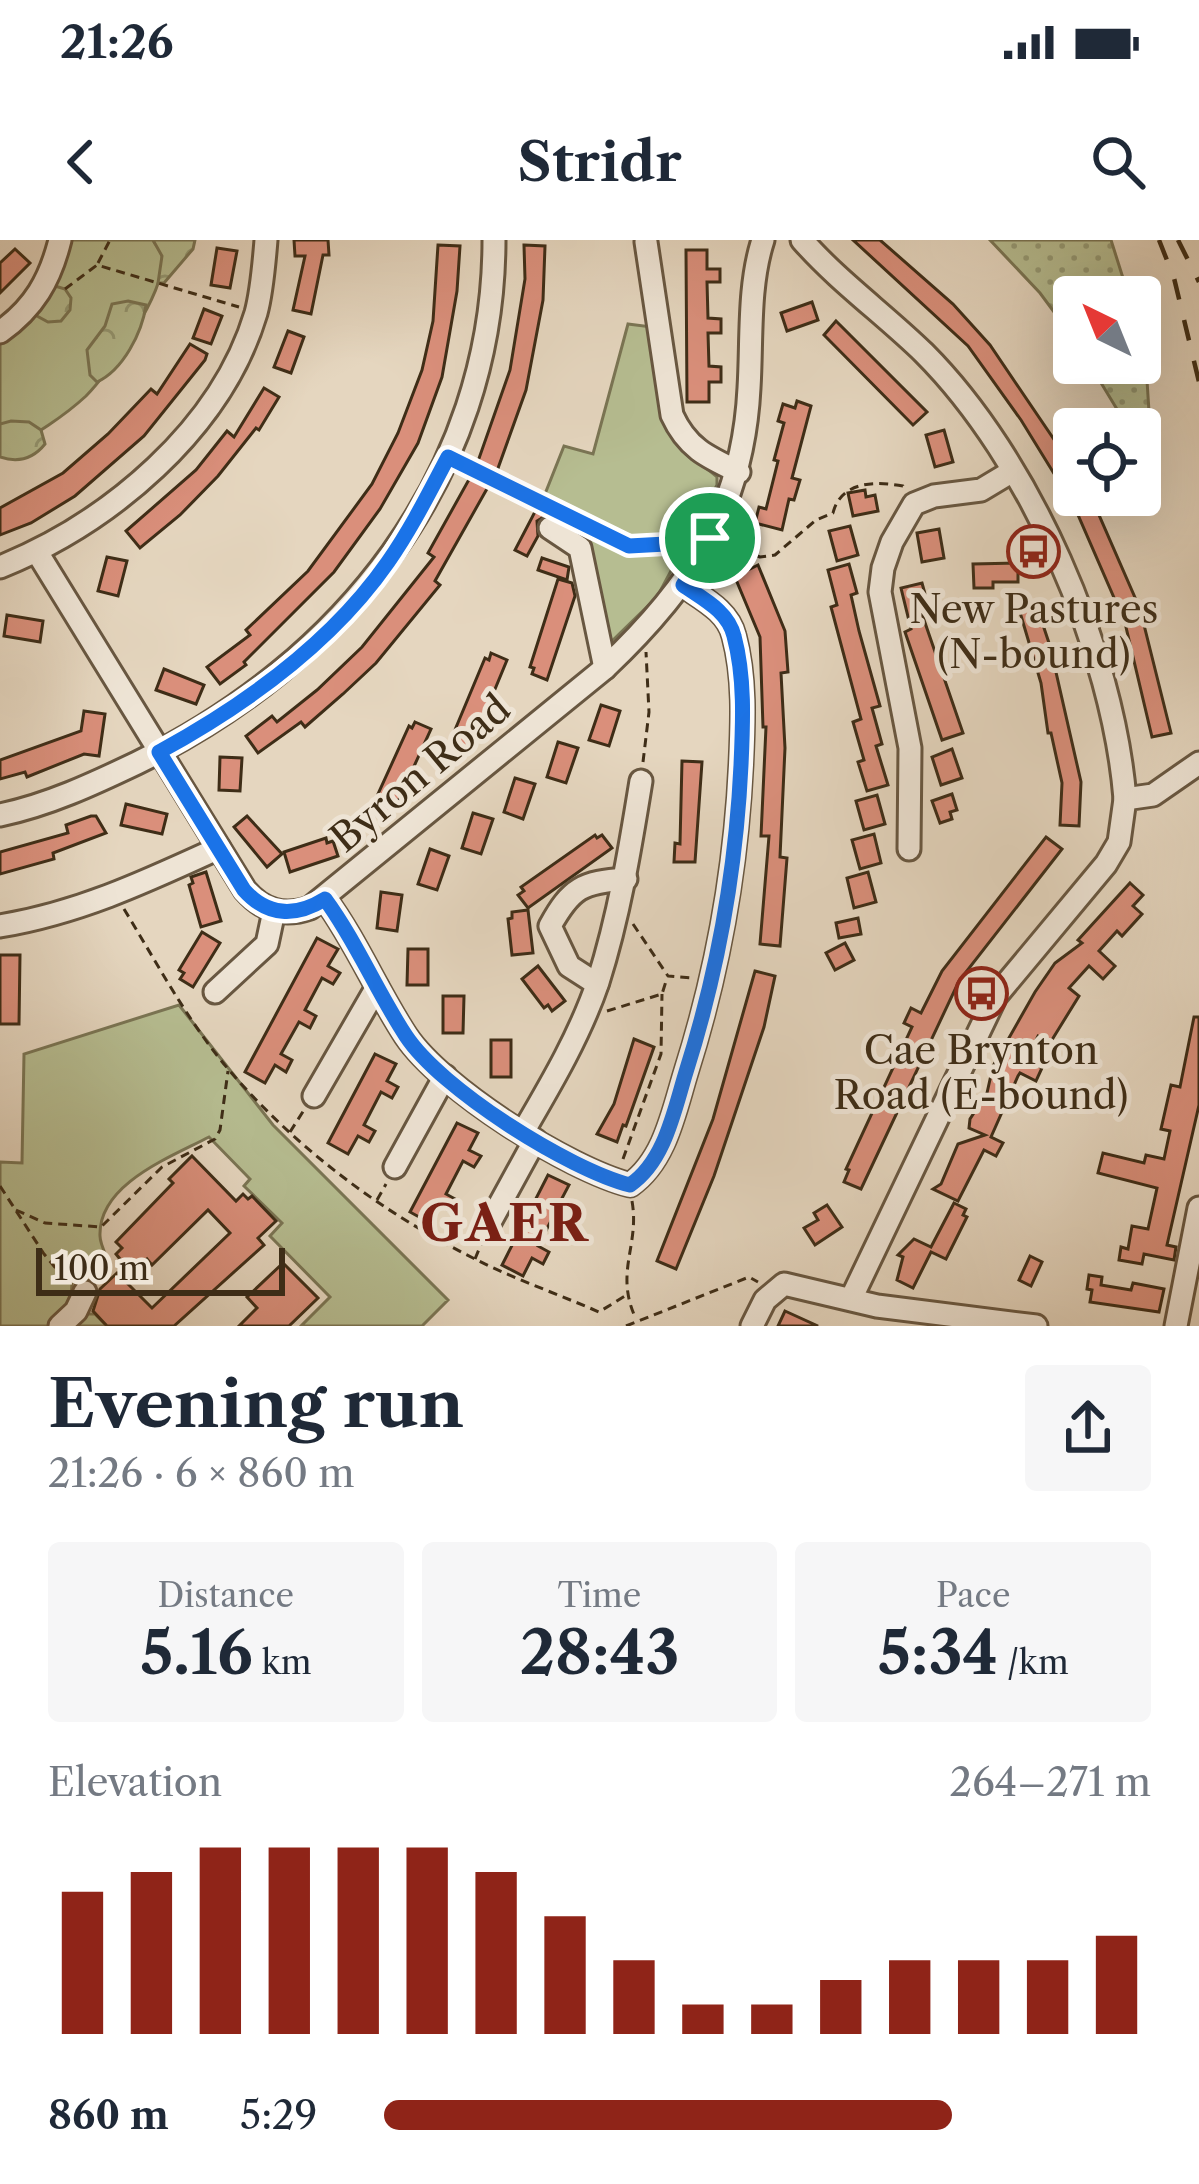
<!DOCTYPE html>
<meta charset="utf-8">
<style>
:root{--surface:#fff;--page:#f6f6f7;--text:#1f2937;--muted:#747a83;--accent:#8f2418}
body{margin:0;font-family:"Libre Caslon Text",serif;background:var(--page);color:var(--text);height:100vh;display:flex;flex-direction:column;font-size:45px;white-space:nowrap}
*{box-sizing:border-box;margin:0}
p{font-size:39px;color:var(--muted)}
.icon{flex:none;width:66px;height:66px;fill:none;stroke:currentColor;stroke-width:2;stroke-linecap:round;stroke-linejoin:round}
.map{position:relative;height:1086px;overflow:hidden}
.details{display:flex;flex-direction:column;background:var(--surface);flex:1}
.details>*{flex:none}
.needle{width:78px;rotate:317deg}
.tools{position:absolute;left:1053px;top:36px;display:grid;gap:24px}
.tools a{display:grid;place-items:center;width:108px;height:108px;border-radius:12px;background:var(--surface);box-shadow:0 12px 48px #0002;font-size:60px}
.scale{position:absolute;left:36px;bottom:30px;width:249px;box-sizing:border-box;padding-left:12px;border:6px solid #3e2d17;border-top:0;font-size:33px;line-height:42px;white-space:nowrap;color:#3e2d17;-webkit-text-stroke:9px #eee4d5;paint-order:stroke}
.pin{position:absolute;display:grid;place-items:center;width:102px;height:102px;color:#fff;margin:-51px;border:6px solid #fff;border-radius:50%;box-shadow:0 3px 12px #0007}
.round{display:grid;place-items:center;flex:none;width:126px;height:126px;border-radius:12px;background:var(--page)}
.summary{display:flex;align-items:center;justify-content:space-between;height:204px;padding:0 48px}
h1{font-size:66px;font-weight:800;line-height:90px}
.figures{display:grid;grid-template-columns:repeat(3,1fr);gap:18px;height:204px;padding:12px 48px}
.figures div{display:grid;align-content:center;border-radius:12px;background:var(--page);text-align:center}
.figures b{font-size:60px;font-weight:800}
.figures small{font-size:33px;font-weight:400}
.figures p{font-size:33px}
.chart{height:336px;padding:24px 48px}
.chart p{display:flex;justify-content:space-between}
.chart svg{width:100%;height:216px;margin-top:12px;stroke:var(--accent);stroke-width:6}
ul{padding:0 48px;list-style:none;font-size:39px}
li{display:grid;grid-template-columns:192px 144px 1fr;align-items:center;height:90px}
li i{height:30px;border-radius:15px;background:var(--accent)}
.status{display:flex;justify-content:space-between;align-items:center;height:84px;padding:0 60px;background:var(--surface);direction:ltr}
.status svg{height:33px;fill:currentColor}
header{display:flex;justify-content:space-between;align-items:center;height:156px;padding:0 48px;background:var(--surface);font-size:54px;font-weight:800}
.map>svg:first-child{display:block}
.green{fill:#b6bd91;stroke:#7a7554;stroke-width:3}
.forest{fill:url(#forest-crowns);stroke:#7a7554;stroke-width:3}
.garden{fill:url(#garden-dots);stroke:#7a7554;stroke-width:3}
.building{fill:#da8f7b;stroke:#3e2d17;stroke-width:3}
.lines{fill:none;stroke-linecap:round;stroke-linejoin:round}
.minor-casing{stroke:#685741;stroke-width:27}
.path{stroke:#3e2d17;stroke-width:3;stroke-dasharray:9 6;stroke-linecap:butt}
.minor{stroke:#eee4d5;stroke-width:21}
.rail{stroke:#3e2d17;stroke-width:4.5;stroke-dasharray:21 21;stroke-linecap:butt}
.route-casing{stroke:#fff;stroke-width:24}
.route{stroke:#1a73e8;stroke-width:15}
.labels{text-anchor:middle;stroke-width:10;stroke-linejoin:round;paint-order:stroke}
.poi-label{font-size:39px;fill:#3e2d17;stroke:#eee4d5}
.street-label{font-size:39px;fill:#3e2d17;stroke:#eee4d5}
.district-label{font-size:51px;font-weight:bold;letter-spacing:3px;fill:#7a1f14;stroke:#eee4d5}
</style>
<div class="status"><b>21:26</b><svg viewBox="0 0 49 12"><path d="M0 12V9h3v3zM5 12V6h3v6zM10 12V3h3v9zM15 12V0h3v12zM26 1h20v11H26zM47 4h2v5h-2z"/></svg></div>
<header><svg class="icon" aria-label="back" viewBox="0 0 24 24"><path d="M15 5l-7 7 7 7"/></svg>Stridr<svg class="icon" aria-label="search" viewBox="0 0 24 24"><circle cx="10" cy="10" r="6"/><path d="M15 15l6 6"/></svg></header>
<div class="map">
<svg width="1199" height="1086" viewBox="0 0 1199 1086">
<defs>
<pattern id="forest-crowns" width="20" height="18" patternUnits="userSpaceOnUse" patternTransform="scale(3)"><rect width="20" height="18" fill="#b6bd91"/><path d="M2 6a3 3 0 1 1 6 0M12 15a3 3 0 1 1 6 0" fill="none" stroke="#959a75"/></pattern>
<pattern id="garden-dots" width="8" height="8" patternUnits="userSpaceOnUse" patternTransform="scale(3)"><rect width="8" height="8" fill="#b6bd91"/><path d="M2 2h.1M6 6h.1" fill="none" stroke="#959a75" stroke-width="1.8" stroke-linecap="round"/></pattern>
</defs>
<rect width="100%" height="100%" fill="#e5d6bf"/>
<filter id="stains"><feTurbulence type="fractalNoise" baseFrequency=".00167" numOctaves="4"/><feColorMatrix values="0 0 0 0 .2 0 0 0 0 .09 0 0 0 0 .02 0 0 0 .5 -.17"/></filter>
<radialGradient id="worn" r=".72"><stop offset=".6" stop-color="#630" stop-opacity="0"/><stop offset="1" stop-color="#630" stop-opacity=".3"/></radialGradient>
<g class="green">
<path d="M60,0h93c3,6 8,10 9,16 6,34 -53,117 -76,140 -26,24 -56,41 -86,59v-123l21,-17z"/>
<path d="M628,84l24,3c5,39 2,99 34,127 10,9 22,14 31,23v8l-60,112 -45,44 -8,-9 -13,-83 -37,-35 -9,-20 19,-48 29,8z"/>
<path d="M179,765l94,120 175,175 -26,26h-121l29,-29 -60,-61 12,-13 -38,-37 6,-7 -41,-42c-38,20 -111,47 -109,99 0,8 6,19 9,27l-26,-2c-13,16 -15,34 -5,53h17l12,12h-107v-164l22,1 2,-109z"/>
</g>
<g class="forest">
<path d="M153,0h42l-2,9 -29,34h-6l4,-27z"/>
<path d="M55,46l10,3 6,9 -1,12 -9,11 -13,1 -11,-6 -2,-9z"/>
<path d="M128,61l18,4c-4,28 -23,65 -49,77l-7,-7 -3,-25 18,-24 7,-22z"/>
<path d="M11,181l18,1 12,8 4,14c-12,15 -27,19 -45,13v-33z"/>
</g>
<g class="garden">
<path d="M990,0h121l18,57h-55v42l-34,-46z"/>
<path d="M1140,97l6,28 6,93 -5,2 -7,-13v-18h-11l-40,-66h51z"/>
</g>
<g class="building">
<path d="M294,0h34l1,15h-6l-12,59 -18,-4 12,-54h-10z"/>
<path d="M853,0h27l73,64 37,41 84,124v37l-53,-86 -53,-74z"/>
<path d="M438,5l22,1 -3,45 -15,86 -24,66 -38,66 -46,63 -90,90 2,3 -26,19 -13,-17 43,-32 -4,-5 62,-59 64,-87 26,-51 24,-63 11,-49z"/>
<path d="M524,5l21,1 -2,54 -17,90 -29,81 -62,110 5,4 -64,78 -33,31 -38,33 -4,-5 -43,31 -12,-17 26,-20 5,6 40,-32 45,-43 72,-90 -6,-4 48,-86 34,-97 15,-91z"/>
<path d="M217,8l20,3 -7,37 -19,-3z"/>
<path d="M15,9l15,14 -30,30v-30z"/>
<path d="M686,10h21v19h13v13h-13l1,36 13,1v14h-13l1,33 12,1v15h-12v20h-22z"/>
<path d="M812,62l6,18 -31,11 -6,-18z"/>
<path d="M204,69l18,7 -11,28 -18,-6z"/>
<path d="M836,81l91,91 -14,13 -89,-90z"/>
<path d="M288,91l16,6 -13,36 -17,-6z"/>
<path d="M190,104l17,10 -2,6 -61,76 -69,60 -44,27 -31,12v-27l63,-35 45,-39 43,-45 6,5z"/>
<path d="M264,148l15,9 -20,33 -3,-2 -38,48 -38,39 -40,33 -14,-17 70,-61 31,-39 7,6z"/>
<path d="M797,161l14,5 -19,72 8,2 -6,20 -5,-1 -7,31 -27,-7 4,-16 7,2 12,-48 -4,-1 10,-37 -6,-2 5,-17 12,4z"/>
<path d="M944,190l9,32 -18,5 -9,-32z"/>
<path d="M865,250l1,7 9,-2 3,16 -25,5 -5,-23z"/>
<path d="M1092,259l48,110 31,124 -19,4 -27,-114 -50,-115z"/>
<path d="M538,266l12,7 -13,8 1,15 -11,20 -12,-6z"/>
<path d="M850,286l8,29 -21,6 -8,-30z"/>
<path d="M939,289l5,29 -22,4 -5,-29z"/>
<path d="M107,317l20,4 -9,35 -20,-5z"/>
<path d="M542,318l27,9 -2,13 -29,-10z"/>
<path d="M748,323l2,6 8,-4 27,66 3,41 -7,1 4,75 -5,109 7,1 -7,88 -20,-2 9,-108h-8l5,-109h-3l-3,-90 -28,-67z"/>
<path d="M1018,323v19h-25v6h-19l-1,-24z"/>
<path d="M849,324l8,29 -6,2 8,36 21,75 -8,2 10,36 -6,2 12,39 -21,6 -9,-29 6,-2 -11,-38 8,-3 -30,-112 6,-2 -9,-35z"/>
<path d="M558,339l14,4 3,13 -28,84 -15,-6 2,-6 -4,-1z"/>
<path d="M922,343l8,29 -8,2 41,119 -21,7 -37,-108 6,-3 -10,-41z"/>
<path d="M1036,364l14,42 31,136 -2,44 -19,-1 2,-42 -11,-50h-3l-7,-50 -22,-74z"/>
<path d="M7,375l36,6 -3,21 -36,-6z"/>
<path d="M491,413l16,7 -38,92 -15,-6 2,-7 -4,-2 33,-79 4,2z"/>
<path d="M164,429l40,16 -8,19 -40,-14z"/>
<path d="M601,465l19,6 -11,35 -20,-6z"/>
<path d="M84,471l21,3 -6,42 -15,-2 -57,23 -2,-5 -25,7v-19l81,-29z"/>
<path d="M415,482l16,7 -41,90 -15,-6 3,-6 -5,-2 36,-79 3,2z"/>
<path d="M558,502l20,6 -12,35 -19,-6z"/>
<path d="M952,509l10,29 -21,7 -9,-28z"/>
<path d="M220,517l22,1 -2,33 -21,-1z"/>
<path d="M682,521l20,1 -7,100h-21l1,-19 5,1z"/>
<path d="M515,538l20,6 -12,35 -19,-7z"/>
<path d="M952,554l5,16 -7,2 2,7 -12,4 -8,-22z"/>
<path d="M877,555l8,29 -21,6 -8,-29z"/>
<path d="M126,564l41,10 -5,20 -41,-9z"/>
<path d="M473,573l20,6 -12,35 -19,-6z"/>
<path d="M91,576h5l10,17 -53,20 1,6 -54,15v-22l68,-19 -2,-8z"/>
<path d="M247,576l35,38 -15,13 -33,-40z"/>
<path d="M874,594l7,29 -21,6 -8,-29z"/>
<path d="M595,595l2,3 5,-3 10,13 -84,60 -10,-13 6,-4 -3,-4z"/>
<path d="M1046,597l16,12 -103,132 -98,208 -17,-7 5,-12 -3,-1 66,-142 -8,-4 7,-15 10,5 21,-42z"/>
<path d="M326,598l1,5 6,-2 5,15 -48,16 -6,-20z"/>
<path d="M430,609l19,7 -12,34 -19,-6z"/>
<path d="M206,632l15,49 -20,6 -12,-42 4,-2 -2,-6z"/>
<path d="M868,632l8,30 -22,6 -7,-30z"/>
<path d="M1130,643l13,12 -10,11 9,8 -20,22 -5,-5 -18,20 16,15 -12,13 -14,-13 -20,22 10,8 -29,47 -12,-7 -12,24 16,8 -6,13 -16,-8 -2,3 -27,61 12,6 -7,13 -12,-6 -26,51 -25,-12 8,-5 17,-40 27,-9 -16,-7 1,-9 17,-26 6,-27 42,-74 20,-29 27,-20 -4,-3z"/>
<path d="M381,652l21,3 -5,36 -20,-3z"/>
<path d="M528,670l5,43 -21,2 -4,-36 4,-1v-6z"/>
<path d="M858,678l3,16 -22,4 -3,-15z"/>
<path d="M202,692l18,11 -27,44 -13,-8 4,-6 -5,-3z"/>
<path d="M317,698l21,11 -10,17 12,7 -7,11 -11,-6 -17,32 11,6 -6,12 -11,-6 -18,32 11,6 -6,12 -11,-7 -10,18 -20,-11z"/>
<path d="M845,703l9,17 -19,10 -9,-17z"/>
<path d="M408,709h20v36h-21z"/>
<path d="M0,715h20l-1,69h-19z"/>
<path d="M538,726l27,35 -13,10 -4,-6 -4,3 -22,-29z"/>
<path d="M755,731l20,5 -11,51 -50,149 -38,93 -19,-8 56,-142z"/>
<path d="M443,756h21l-1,37h-20z"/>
<path d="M1194,777h5v88l-32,140 9,2 -2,13 -30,-6 -2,10 -23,-4 2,-13 7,2 4,-23 16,3 9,-41 -59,-15 5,-20 41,10 2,-8 18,4 6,-28 -9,-2 10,-44 9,2z"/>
<path d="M634,799l20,8 -28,79 -3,-1 -6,17 -20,-8 17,-30z"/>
<rect x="491" y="800" width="20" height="37"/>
<path d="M375,814l21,10 -9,17 11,6 -6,11 -11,-6 -17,33 11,6 -6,11 -11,-6 -10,18 -20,-11z"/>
<path d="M457,883l21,10 -9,17 12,6 -7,11 -11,-6 -17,33 11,6 -6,12 -11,-7 -10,18 -20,-11z"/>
<path d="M192,916l44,45 7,-7 5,5 4,-3 24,25 -18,17 6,7 -90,81h-67l-14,-15 7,-22 17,-16 35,35 78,-75 -22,-23 -56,55 -5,-6 -16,16 -14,-13 3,-3 -4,-5 6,-6 -6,-6 57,-59 -4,-4z"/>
<path d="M548,935l21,10 -9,17 12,6 -6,11 -11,-6 -17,33 11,6 -6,12 -11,-6 -9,18 -21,-11z"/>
<path d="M954,963l12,6 -3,6 4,2 -21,42 -15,-7 -18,36 -16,-8 6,-23 -5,-2 16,-16 17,8z"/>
<path d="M827,965l15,22 -27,18 -11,-17 14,-8 -4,-7z"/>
<path d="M1030,1016l12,6 -11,24 -12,-6z"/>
<path d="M283,1023l35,35 -29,28h-50l18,-18 -10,-11z"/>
<path d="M1089,1035l13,2 -1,8 30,5 2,-7 31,6 -5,23 -69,-10 2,-12 -5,-1z"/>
<path d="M785,1071l33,15h-40z"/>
</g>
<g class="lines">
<defs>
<g id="minor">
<path d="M802,0c37,42 82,74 122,113 106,106 189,297 201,446"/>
<path d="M646,2l26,173c15,33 35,42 67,57"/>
<path d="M0,92c34,-24 50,-52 60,-92"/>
<path d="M550,288l30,20 25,120"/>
<path d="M37,312l208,338c18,21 39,27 65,18l295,-240c86,-81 138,-159 144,-280 3,-48 -1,-102 14,-148"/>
<path d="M0,327c109,-44 221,-137 256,-254 6,-22 8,-49 10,-73"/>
<path d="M0,575c48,-10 93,-31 137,-52 205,-100 357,-287 357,-523"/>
<path d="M909,609l1,-101 -30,-156 3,-24 9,-26 22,-38 20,-8 47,-6 30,-18"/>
<path d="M325,659c31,42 52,93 81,137 36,53 162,133 224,149 35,-24 44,-74 56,-113 32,-101 50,-201 55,-308 2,-42 4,-87 -7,-128 -6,-25 -31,-37 -51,-51"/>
<path d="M0,686c79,-13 147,-45 219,-78"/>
<path d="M597,744l-28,-18 -19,-40c21,-38 32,-44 76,-47"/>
<path d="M215,752l52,-48 7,-33"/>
<path d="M314,856l63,-109"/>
<path d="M523,892c28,-48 57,-97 75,-150 21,-66 32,-133 43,-201"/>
<path d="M395,927l50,-91"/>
<path d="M489,984l46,-84"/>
<path d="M851,1059l145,-303 110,-132 13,-22 6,-43 28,-4 46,-32"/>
<path d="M60,1086l16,-15 9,-19"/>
<path d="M752,1086l13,-26 19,-16 93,22 159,20"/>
<path d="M1176,1086l23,-118"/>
</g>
</defs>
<use href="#minor" class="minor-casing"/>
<g class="path">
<path d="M98,23l12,-23"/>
<path d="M65,49l32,-24 142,42"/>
<path d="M464,224l88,44"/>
<path d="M566,275c28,13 71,46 102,27 9,-5 15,-12 25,-17"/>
<path d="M729,306l31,11 15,-2 41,-35 17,-7c8,-32 42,-32 70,-27l2,5"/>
<path d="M643,522l6,-50 -3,-60"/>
<path d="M124,669c33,54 64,113 105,161 67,78 152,142 244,188 41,21 85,36 126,54l26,-16"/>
<path d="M633,684l35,52 23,2"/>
<path d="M607,771l55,-17 5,-16"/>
<path d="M290,892l14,-22"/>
<path d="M623,919l38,-105 1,-60"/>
<path d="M0,946l44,68 24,29"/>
<path d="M377,960l9,-16"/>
<path d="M632,961c8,45 -18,71 4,118"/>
<path d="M16,970l29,13 56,4 61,-60 53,-28 5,-9 8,-59"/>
<path d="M475,1019l7,-17"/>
<path d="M626,1086l123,-49 9,5"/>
</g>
<use href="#minor" class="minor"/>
<g class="rail">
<path d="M1159,0l15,38 25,104"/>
<path d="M1178,0l21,42"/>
</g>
</g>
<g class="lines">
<defs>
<path id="route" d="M448,217l181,89 37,-2 31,-21 21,3 -35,59c20,14 45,26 51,51 11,41 9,86 7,129 -5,106 -23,206 -55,307 -12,39 -21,89 -56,113 -62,-16 -189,-96 -224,-149 -29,-44 -50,-95 -81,-137 -29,18 -57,18 -81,-9l-85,-138c86,-47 172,-108 229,-190 23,-33 41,-69 60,-105z"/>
</defs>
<use href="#route" class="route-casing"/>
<use href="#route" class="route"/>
</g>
<defs>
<symbol id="bus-ring" viewBox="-11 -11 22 22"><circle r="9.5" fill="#eee4d5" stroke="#8f2418" stroke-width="1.5"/><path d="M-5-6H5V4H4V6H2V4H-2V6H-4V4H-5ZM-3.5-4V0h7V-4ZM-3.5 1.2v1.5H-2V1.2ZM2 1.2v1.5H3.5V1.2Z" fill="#8f2418"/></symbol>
</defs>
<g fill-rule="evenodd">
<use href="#bus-ring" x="1004" y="282" width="59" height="59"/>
<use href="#bus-ring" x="952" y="724" width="59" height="59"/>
</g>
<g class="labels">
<g class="poi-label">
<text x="1034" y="383">New Pastures<tspan x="1034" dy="45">(N-bound)</tspan></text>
<text x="981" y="824">Cae Brynton<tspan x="981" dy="45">Road (E-bound)</tspan></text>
</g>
<g class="street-label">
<text transform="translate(420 533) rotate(-40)" y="14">Byron Road</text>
</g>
<g class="district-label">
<text x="505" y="1001">GAER</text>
</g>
</g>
<rect width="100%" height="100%" filter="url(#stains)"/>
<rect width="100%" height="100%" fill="url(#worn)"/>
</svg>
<div class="tools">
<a><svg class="needle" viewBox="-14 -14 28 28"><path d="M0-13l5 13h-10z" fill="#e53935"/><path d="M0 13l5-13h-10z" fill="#747a83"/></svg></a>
<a><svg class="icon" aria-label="locate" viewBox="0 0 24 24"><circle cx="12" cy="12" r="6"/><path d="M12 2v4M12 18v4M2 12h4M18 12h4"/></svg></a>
</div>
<div class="scale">100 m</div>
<div class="pin" style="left:710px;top:298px;background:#1e9e55"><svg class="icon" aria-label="arrive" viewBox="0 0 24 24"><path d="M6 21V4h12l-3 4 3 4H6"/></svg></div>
</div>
<section class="details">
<div class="summary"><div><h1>Evening run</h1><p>21:26 · 6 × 860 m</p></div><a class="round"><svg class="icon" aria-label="share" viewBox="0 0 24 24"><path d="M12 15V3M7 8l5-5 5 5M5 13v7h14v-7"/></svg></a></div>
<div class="figures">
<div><p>Distance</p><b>5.16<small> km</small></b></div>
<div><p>Time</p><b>28:43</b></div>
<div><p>Pace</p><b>5:34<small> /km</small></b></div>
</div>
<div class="chart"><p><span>Elevation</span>264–271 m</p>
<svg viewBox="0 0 160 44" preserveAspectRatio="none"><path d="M5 44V15M15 44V11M25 44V6M35 44V6M45 44V6M55 44V6M65 44V11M75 44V20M85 44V29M95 44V38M105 44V38M115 44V33M125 44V29M135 44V29M145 44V29M155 44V24"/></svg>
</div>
<ul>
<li><b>860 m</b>5:29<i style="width:74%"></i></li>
</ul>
</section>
